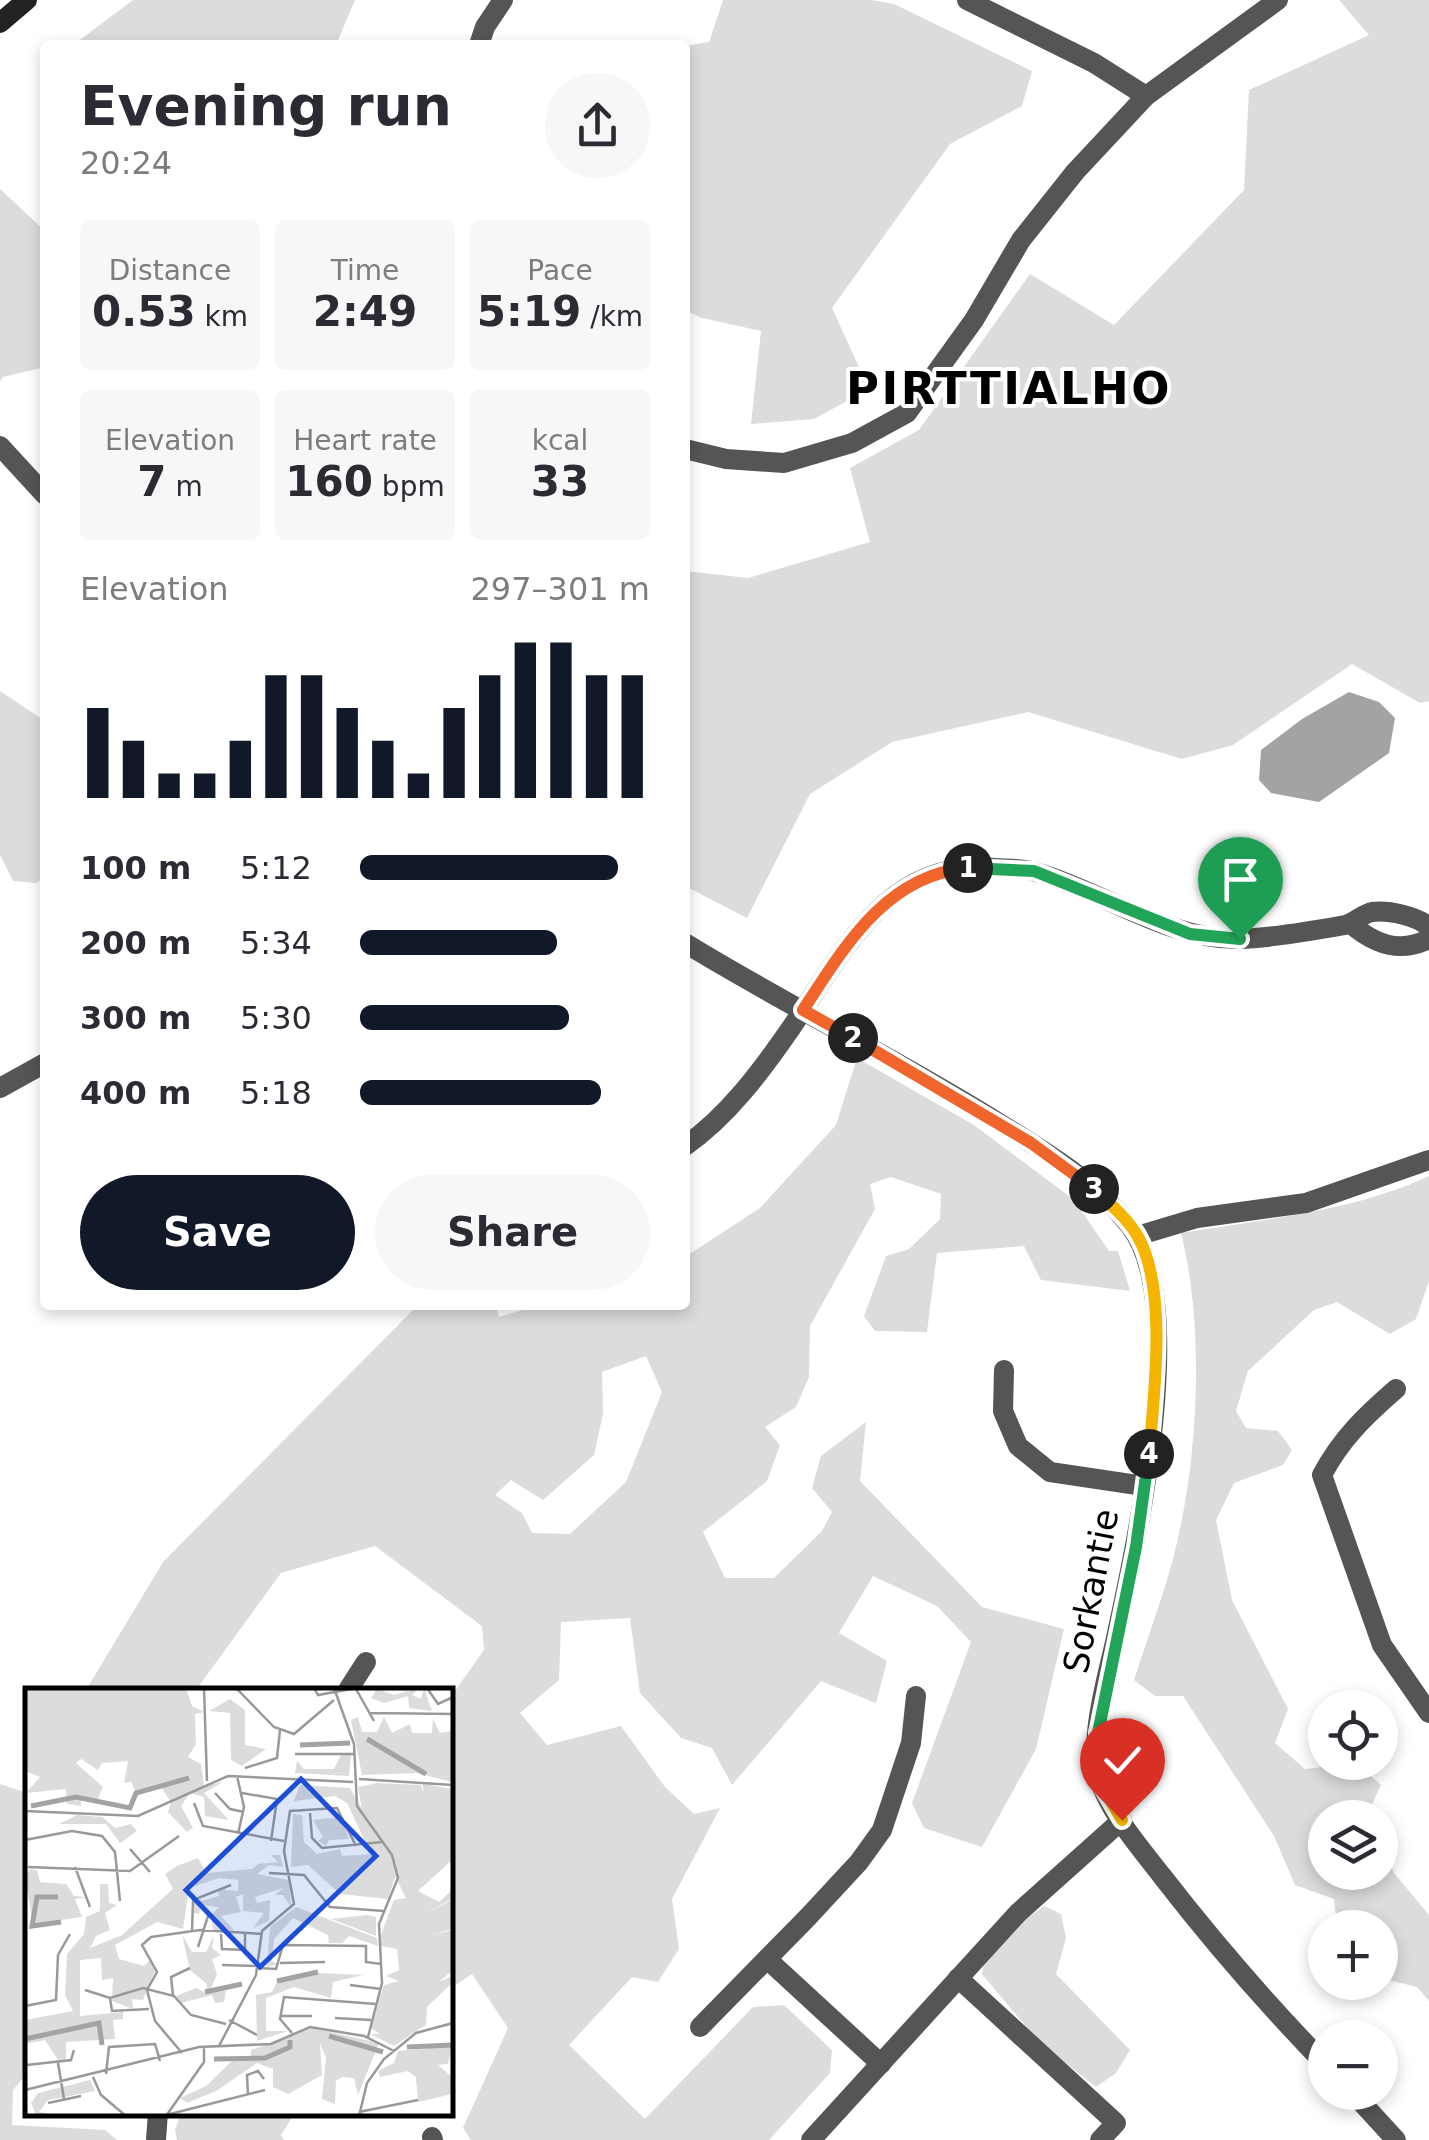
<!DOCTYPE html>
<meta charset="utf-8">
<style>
:root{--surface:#fff;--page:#f7f7f7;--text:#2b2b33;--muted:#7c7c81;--accent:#111827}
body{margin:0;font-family:"DejaVu Sans",sans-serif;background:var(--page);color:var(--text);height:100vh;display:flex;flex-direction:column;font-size:38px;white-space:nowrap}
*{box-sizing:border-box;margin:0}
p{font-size:32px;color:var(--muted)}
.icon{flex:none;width:55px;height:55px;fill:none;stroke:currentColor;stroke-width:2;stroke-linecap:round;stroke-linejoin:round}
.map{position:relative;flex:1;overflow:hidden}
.sheet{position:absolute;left:40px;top:40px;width:650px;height:1270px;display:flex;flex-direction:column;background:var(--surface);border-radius:10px;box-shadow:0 5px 15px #0003}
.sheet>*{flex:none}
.controls{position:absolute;left:1308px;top:1690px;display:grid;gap:20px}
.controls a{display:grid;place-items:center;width:90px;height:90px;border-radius:50%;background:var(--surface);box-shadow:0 5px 15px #0003;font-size:50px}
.pin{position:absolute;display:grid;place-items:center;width:85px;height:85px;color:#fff;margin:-102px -42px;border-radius:50% 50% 50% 0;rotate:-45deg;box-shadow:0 0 10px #0007}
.pin .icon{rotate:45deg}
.km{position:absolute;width:50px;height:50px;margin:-25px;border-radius:50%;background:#222;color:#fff;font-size:28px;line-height:50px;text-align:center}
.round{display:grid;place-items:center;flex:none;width:105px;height:105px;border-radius:52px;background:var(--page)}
.overview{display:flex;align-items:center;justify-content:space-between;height:170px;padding:0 40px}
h1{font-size:55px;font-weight:600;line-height:75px}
.metrics{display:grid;grid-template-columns:repeat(3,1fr);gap:15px;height:170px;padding:10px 40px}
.metrics div{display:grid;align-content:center;border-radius:10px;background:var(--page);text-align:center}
.metrics b{font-size:42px;font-weight:600}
.metrics small{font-size:28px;font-weight:400}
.metrics p{font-size:28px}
.chart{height:280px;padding:20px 40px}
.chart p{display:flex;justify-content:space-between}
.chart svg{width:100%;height:180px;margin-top:10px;stroke:var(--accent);stroke-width:6}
.action{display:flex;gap:20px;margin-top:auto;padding:20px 40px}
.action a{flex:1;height:115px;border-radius:60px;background:var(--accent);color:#fff;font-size:40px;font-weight:600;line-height:115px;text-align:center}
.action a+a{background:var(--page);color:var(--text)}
ul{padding:0 40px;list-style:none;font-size:32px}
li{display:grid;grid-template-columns:160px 120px 1fr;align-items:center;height:75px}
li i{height:25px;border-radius:12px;background:var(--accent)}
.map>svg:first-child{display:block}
.green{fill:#dcdcdc;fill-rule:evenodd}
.water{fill:#a3a3a3}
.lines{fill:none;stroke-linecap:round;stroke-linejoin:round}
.minor{stroke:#555;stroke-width:20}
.secondary{stroke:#222;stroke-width:20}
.split-1-casing{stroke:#fff;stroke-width:20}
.split-2-casing{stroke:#fff;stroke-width:20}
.split-3-casing{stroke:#fff;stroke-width:20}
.split-4-casing{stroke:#fff;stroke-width:20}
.split-5-casing{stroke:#fff;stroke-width:20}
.split-6-casing{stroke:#fff;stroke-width:20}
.split-1{stroke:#22a559;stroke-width:12}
.split-2{stroke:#f0652b;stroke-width:12}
.split-3{stroke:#f0652b;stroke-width:12}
.split-4{stroke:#f5b400;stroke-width:12}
.split-5{stroke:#22a559;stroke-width:12}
.split-6{stroke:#f5b400;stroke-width:12}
.labels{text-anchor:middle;stroke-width:8;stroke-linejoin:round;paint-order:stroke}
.street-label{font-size:35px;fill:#000;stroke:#fff}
.district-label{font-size:45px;font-weight:bold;letter-spacing:2.5px;fill:#000;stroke:#fff}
.inset-river{fill:none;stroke:#a3a3a3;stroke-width:5}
.inset-road{fill:none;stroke:#999;stroke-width:2.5}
.view{fill:#1d4ed8;fill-opacity:0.15;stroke:#1d4ed8;stroke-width:5}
.inset-edge{fill:none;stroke:#000;stroke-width:5}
</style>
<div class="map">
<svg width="1429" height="2140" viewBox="0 0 1429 2140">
<rect width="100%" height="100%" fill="#fff"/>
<g class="green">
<path d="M133,0h222l-19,45h-263z"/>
<path d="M723,0h148l23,4 138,67 -10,35 -72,38 -118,164 37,81 -55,30 -63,5 10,-93 -59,-13 -17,-8v-264l24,-4z"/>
<path d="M1339,0h90v701l-9,2 -68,-39 -119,81 -51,14 -154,-47 -136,30 -82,52 -63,124 -62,-32v-315l63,7 122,-36 -20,-74 69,-38 111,-156 84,51 130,-135 5,-100 120,-55z"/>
<path d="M0,189l45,42v136l-42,10 -3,4z"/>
<path d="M0,691l42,28 3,156 -8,8 -24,-2 -13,-26z"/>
<path d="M857,1058l117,67 99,74 36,52h9l12,40 -89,-11 -17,-34 -87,7 -10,79 -52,-1 -11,-15 22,-60 23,-7 31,-30 1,-25 -50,-17 -21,7 5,25 -65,117 -1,51 -13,30 -31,20 15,18 -13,36 -64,51 22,46h49l48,-47 10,-19 -20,-24 9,-32 45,-34 -6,59 122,126 82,22 -28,120 -54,98 -58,-19 -12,-25 59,-161 -34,-36 -64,-30 -34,57 48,28 -11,42 -55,-22 -89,104 -20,-37 -31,-10 -41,-45 -10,-75 -69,4 -2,58 -39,33 27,32 74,-19 44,61 29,27 26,-6 -48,91 7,50 -21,33 -26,-5 -63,68 76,74 108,-112 31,-2 48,45 -2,23 -61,67h-298l-8,-12 45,-100 -36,-54 -22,15v-291l34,-48 -2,-24 -107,-80 -94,27 -85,117h-110l77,-128 255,-257h78l3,12 41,-12h145v-48l75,-49 76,-83zM646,1356l16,36 -36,90 -56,52 -38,-1 -10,-20 -27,-18 16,-15 32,20 51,-45 9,-41 -1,-42z"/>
<path d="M1429,1176v105l-13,38 -26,15 -53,-32 -23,8 -66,61 -12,40 10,17 32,3 14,19 -9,15 -49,18 -18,37 16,80 56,109 -13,34 30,26 51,-6 25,22 -13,28 2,4 -45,1v54h55v-32l14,33 35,42v86l-12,-14 -37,-9v-50l-43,-1 -3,-28 -39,-14 -21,-49 -91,-140h-28l-21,-16c16,-51 37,-103 47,-156 18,-87 22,-205 0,-291 83,-14 171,-21 248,-57z"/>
<path d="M0,1784l24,8 4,-4v284l-15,18 -1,35 93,5 12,10h-117z"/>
<path d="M1044,1906l17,8 5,24 -10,36 74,76 -14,23 -20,14 -57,-45 -57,-68c5,-31 38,-50 62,-68z"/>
<path d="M181,2113v-1l114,1 -14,22 3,5h-107l-2,-10z"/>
</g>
<path class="water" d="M1349,692l30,10 16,16 -6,35 -70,49 -48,-9 -12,-13 2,-30 41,-31z"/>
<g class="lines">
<g class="minor">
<path d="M967,0l127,63 52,33"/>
<path d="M479,45l6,-18 18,-27"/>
<path d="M0,446l45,49"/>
<path d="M685,449l41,10 58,4 68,-20 55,-30 67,-93 47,-80 54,-68 71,-76 132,-96"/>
<path d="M1351,924c23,20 48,30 78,15"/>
<path d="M685,943c103,63 212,116 314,180 47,29 97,59 131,103 59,76 7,315 -13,407 -9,44 -32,111 -14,156 13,31 38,60 59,87 51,66 105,128 163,188"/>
<path d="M0,1088l45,-25"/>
<path d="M685,1146c43,-30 77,-76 106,-118 51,-74 96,-170 203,-160 14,1 31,0 45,5 66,20 130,67 200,66 34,-1 73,-8 106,-14 10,-2 17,-11 27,-13 17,-2 45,4 57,15"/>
<path d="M1137,1236l60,-18 109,-15 123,-43"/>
<path d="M1004,1370l-1,41 15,35 32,26 94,14"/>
<path d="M1396,1389c-31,27 -55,50 -74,86l60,170 47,68"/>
<path d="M348,1690l18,-28"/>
<path d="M767,1959l114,105"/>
<path d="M958,1978l158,145 -16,17"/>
<path d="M700,2027l108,-110 51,-55 23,-32 29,-87 5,-47"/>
<path d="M1352,2092l44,48"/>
<path d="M432,2137l1,3"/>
<path d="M156,2140l2,-28"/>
<path d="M811,2140l207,-227 104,-93"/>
</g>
<path class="secondary" d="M0,23l27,-23"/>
</g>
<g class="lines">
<defs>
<path id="split-1" d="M968,868l66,3 156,63 50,5"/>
<path id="split-2" d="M853,1038l-50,-28c41,-62 82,-135 165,-142"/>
<path id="split-3" d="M853,1038l178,105 63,46"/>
<path id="split-4" d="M1094,1189c15,14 32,28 43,46 31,52 17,160 12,219"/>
<path id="split-5" d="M1098,1733l38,-186 13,-93"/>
<path id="split-6" d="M1098,1733l4,53 20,34"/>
</defs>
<use href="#split-1" class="split-1-casing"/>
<use href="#split-2" class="split-2-casing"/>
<use href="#split-3" class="split-3-casing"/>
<use href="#split-4" class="split-4-casing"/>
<use href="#split-5" class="split-5-casing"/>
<use href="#split-6" class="split-6-casing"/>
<use href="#split-1" class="split-1"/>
<use href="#split-2" class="split-2"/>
<use href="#split-3" class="split-3"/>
<use href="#split-4" class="split-4"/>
<use href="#split-5" class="split-5"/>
<use href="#split-6" class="split-6"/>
</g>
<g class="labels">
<g class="street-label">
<text transform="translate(1091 1591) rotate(-79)" y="12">Sorkantie</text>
</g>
<g class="district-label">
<text x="1009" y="404">PIRTTIALHO</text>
</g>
</g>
<g transform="translate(25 1688)">
<rect width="428" height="428" fill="#fff"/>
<path d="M0,0h161l6,18 12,6 -9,2 1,30 -8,13 13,7 3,22 19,-4 -19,11 25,27 -24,-4 -1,-19 -14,-4 -9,13 12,22 -6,4 -19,-20 3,-10 -10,-15 10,-6 -35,12 -5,-11 -7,1 4,-22 -26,2 -4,7 -17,-11 -5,4 27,24 -7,16 -15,-6v9l-14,-2 -1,-15 -40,4 14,-16 -15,-6zM394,0l-7,7 9,4 3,-11 8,23 -23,-3 -1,-12 -24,7 -13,-5 6,-9 17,6zM205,11l15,11v35l21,4 -24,17 -11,-6 -1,-47 -21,-2zM333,29l4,15h15l7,-15 8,16 18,-9 2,9h20l1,-14 7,14 12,-2v51l-36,-9 -54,2 -11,-55zM316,67h10l-2,21 -54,-3 2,-12 7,8h30zM352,95l44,2 2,7v-8l29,5v71l-34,31 21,11 13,-12v9l-28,15 28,-14v29l-23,7 23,-6v41l-13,11 13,-6v7l-25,24 -1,18 -32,21 -24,-12h10l-9,-6 13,-43 15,-4 -13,-5 13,-6 -2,-21 -16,-3 -2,-6 15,-40 12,-2 -44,-88 -4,-23zM275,97l50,3 41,70 5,16 -8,25 -48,-5 -32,-29 -17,2 2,-53 9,1 2,27 13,12 23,-5 2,7 29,-2 -24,-51 -12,-7 -41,5zM52,127l25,2 13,11 16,-4 6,7 -17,12 -14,-19h-47zM316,129l8,22 -20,1 -3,6 -8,-5 5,-4 -10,-17zM246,167h9l3,12 -14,-2 -12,9 32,6 2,27 -8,-12h-8l8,-7 -28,9 2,6 13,-3 -1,21 -16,7 11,-15 -21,-2v-17l-7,3 5,15 -20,4 13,14h-21l-2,-15 8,-8 -18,-2 -2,9 -7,-2 1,-9 26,-7 -1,-7 20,2v-11l-19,-2 -30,10 -6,41 -26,-7 -42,23 4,14 25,7 6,-6 5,10 -12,30 -11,-1 1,10 -21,-8 1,-23 -11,2 -1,-22 -21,2v56l43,-4v7l-10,1 2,19 -49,3v17l-8,1 -13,-20 -20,4v-24l48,-9 -8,-16 2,-41 17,-20 2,-17 14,-6v-27h8l1,19 8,2 -12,8 5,17 -14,6 -6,12 32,-13 51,-46 -8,-15 12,-8 21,-8 8,15 46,-4 6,-5 20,-2zM5,181l7,1 3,12 26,2 8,12 13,1 -12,2 7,18 -49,7 -8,-47zM271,219l81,31 1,8 -29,-10 -7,7h-13l-1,-8 -35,-17 -19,21 -2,22 6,3 -11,3 3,-40zM351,229v19l-45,-17 36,-4zM157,246l10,18h14l8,-17 -2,13 9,7 -9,4 5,15 -7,17h16l-2,11 -9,1 -3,-8 -31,8 -5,-7 20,-8 10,5 1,-9 -17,-14zM294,285l44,2 -30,7 -2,16 -37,-11 -28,11v33h22l-31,10 -1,-46 16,-3 5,-10zM287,340l67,15 -21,52 -4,-17 -12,-1 -6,4 -1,23 -13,-5 4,-41 -6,-15 2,32 -34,19 -15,-7v-18l-16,-6 -41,28 -29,12 -7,-5 26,-12 26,-25 19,-3v-8zM427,358l-4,18 -10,1 14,12v17l-34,8 -2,-25 -8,-6 28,-6 -56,12 -2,-6 16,-8 4,-12zM65,392l5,11 -47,9 -9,12 16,3h-19l-5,-12 7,-10z" fill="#dcdcdc"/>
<path class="inset-river" d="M342,51l59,35M275,57l50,-2M6,118l45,-9 54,11 6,-15 53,-15M33,209h-21l-5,29 29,-4M252,293l41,-9M180,304l37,-8M304,348l54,16M0,351l74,-16 3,22M382,359l46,-2M189,371l51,-1 25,-11v-7"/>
<path class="inset-road" d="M179,0l3,93M211,0l38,39 20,7 40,-34M289,0l4,7 39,-7M309,0l20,56 3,62 35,49 6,23 -19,46 3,59 -14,54M402,0l11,16 13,-6M331,1l18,32M345,25l83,1M270,66h60M220,80l32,-10 3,-28M212,88l7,31 -6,27M334,91l94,6M190,105l15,16 14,3M217,105l35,6 -6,42M169,115l9,23 81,15M0,123l113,5 90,-40 125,6M285,125l2,25 10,10 60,-6M0,152l47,-9 30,5 13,16 5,49M0,152v31M105,161l20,23M3,179l102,4 49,-35M50,179l15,40M244,185l35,2 26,32 54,4M167,244l1,-32 38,-15M196,246l1,15 23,1v-16M173,259l11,-34M255,275l45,-1M197,277l37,1M233,280l18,1 7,-24 83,1v16l15,2M325,297l31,4M60,302l25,8 33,-10 31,8 17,19 35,9M122,302l10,-18 -15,-27 9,-8 49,-7 62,4M122,302l8,31 27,32M148,307l-2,-18 19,-9M85,310l2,13 37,-2M0,318l31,-6 2,-45 12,-21M256,328h31M310,330l36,2M204,332l28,15M267,345l-12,-14 4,-22 92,7M194,358l37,-71 6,-44 32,-27 -10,-53 6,-40 47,-3 19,38M33,375l6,36M2,377l44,-5 3,-10M81,386l3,-27 46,-3 5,17M68,389l8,18 25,21M0,402l174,-43 72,-3 39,-17 54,9 30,15M223,407l-1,-20 11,-4 6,8M23,415l33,-7M334,424l59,-12M141,427l99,-25M141,428l38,-54v-15M334,428l8,-33 17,-24 32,-26 37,-10"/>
<path class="view" d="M276,91l75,77 -116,111 -74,-77z"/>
<rect width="428" height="428" class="inset-edge"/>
</g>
</svg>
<div class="controls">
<a><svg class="icon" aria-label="locate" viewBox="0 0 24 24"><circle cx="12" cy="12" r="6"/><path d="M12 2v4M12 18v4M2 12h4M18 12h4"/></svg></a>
<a><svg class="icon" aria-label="layers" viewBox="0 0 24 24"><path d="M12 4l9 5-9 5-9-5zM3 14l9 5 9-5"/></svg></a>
<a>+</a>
<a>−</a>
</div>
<div class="pin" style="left:1240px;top:939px;background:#1e9e55"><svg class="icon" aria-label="arrive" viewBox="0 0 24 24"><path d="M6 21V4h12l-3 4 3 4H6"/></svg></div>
<div class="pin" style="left:1122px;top:1820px;background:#d93025"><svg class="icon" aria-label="check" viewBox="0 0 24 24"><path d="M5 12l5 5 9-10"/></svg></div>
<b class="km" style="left:968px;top:868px">1</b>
<b class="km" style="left:853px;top:1038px">2</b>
<b class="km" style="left:1094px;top:1189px">3</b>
<b class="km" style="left:1149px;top:1454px">4</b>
<section class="sheet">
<div class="overview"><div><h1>Evening run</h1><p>20:24</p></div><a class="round"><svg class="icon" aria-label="share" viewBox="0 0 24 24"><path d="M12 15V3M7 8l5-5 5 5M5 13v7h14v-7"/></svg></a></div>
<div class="metrics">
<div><p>Distance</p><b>0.53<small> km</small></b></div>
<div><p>Time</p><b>2:49</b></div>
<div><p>Pace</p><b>5:19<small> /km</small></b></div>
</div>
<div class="metrics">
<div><p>Elevation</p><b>7<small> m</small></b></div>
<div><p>Heart rate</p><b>160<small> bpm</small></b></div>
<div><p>kcal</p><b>33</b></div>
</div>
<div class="chart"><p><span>Elevation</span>297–301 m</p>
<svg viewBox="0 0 160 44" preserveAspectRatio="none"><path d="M5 44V22M15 44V30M25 44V38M35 44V38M45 44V30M55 44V14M65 44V14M75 44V22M85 44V30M95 44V38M105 44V22M115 44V14M125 44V6M135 44V6M145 44V14M155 44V14"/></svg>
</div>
<ul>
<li><b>100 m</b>5:12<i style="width:89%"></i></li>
<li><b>200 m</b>5:34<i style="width:68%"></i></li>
<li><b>300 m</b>5:30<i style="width:72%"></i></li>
<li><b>400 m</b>5:18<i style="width:83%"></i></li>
</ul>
<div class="action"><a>Save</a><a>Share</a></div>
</section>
</div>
